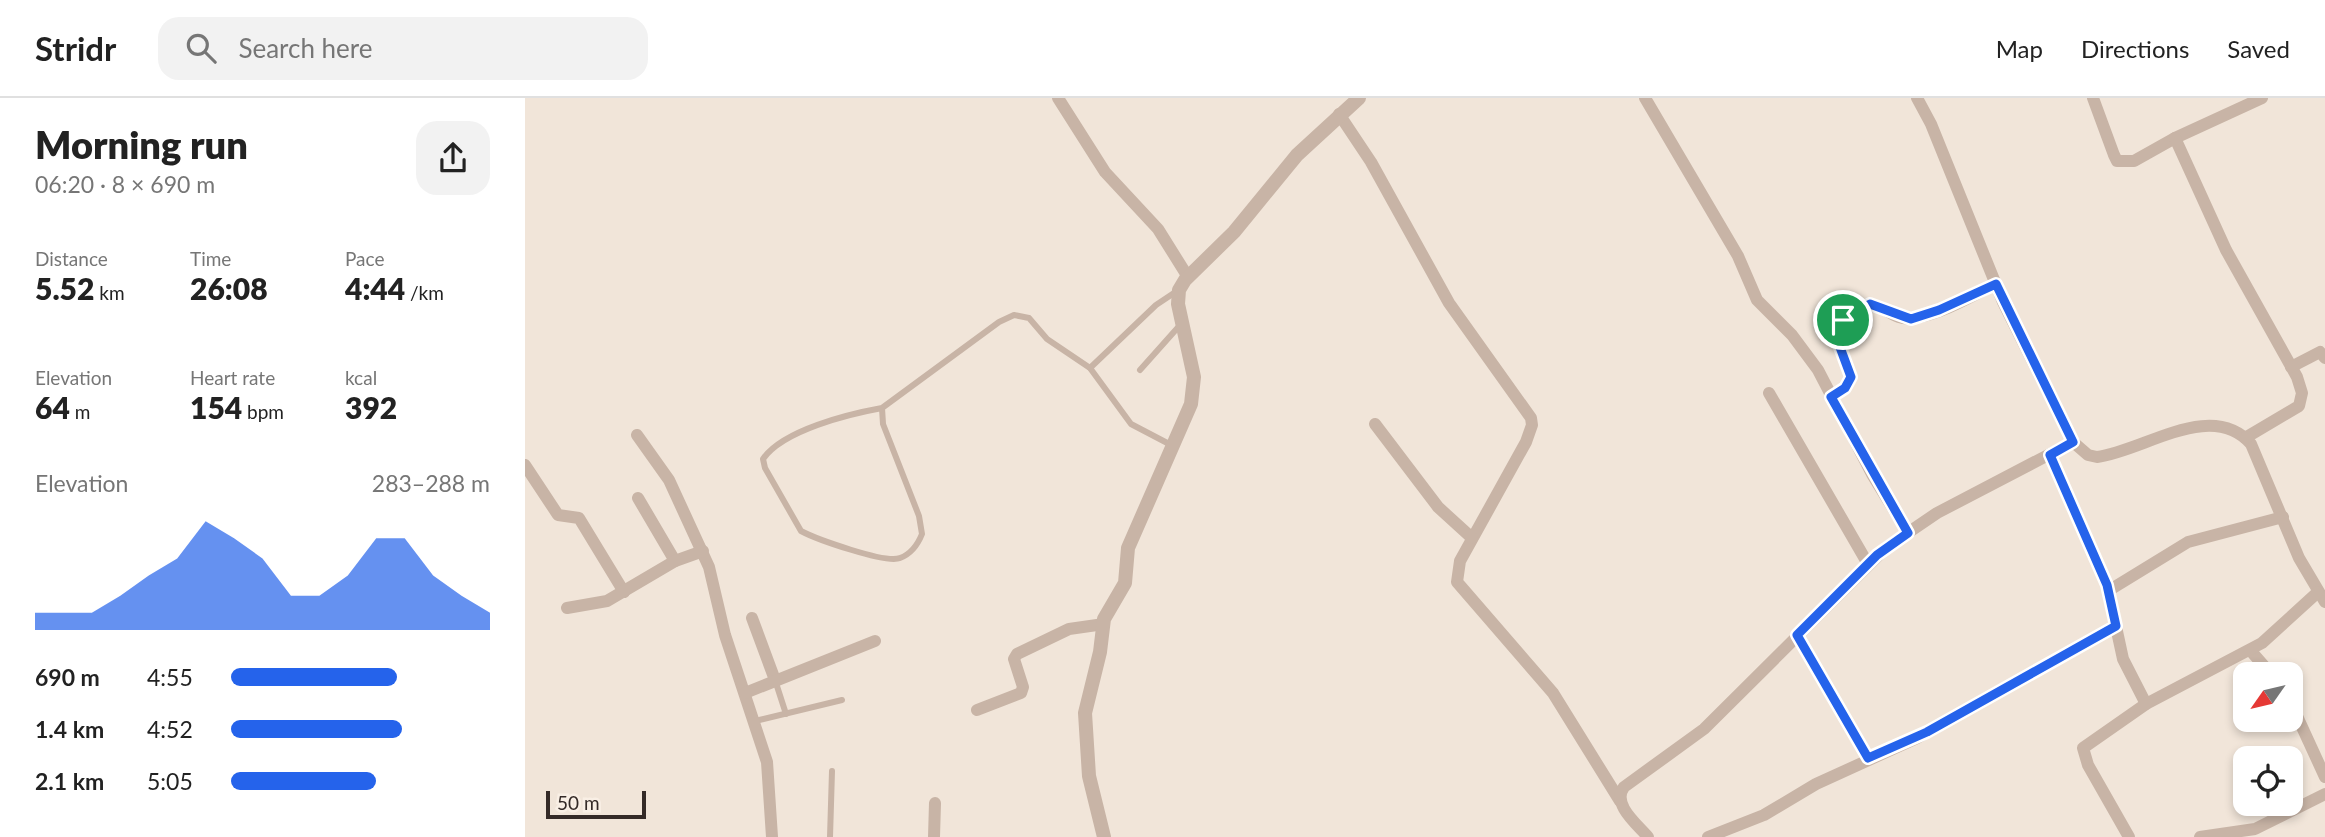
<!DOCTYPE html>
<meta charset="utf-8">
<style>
:root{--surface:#fff;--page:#f2f2f2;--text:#222;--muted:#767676;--line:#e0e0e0;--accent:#2563eb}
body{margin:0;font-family:Lato,sans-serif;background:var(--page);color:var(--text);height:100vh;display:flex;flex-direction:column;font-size:26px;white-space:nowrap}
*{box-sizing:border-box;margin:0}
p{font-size:23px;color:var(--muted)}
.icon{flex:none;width:38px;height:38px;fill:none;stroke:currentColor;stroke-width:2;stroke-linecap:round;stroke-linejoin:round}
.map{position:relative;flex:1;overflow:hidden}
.details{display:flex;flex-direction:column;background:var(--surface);width:525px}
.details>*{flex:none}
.needle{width:46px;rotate:236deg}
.fabs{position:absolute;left:1708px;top:564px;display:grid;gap:14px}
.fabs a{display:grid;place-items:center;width:70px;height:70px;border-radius:14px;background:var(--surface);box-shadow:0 4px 10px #0003;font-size:35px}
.scale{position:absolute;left:21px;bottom:18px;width:100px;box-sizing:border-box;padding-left:7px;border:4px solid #342a27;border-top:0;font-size:19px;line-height:24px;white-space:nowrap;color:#342a27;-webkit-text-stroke:5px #f9efe5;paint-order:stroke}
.pin{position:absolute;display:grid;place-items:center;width:60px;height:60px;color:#fff;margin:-30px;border:4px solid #fff;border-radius:50%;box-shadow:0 2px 7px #0007}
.round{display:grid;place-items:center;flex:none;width:74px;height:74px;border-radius:21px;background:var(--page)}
.head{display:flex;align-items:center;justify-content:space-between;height:119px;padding:0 35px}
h1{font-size:38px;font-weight:800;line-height:52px}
.metrics{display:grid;grid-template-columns:repeat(3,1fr);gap:10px;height:119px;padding:7px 35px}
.metrics div{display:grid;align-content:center}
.metrics b{font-size:30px;font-weight:800}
.metrics small{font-size:19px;font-weight:400}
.metrics p{font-size:19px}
.chart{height:196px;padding:14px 35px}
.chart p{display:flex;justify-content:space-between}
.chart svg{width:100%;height:126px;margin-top:7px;fill:var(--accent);opacity:.7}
ul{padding:0 35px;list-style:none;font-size:23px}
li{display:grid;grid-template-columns:112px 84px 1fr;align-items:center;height:52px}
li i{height:18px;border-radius:9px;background:var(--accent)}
header{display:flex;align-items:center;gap:42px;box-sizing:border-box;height:98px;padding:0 35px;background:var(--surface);border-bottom:2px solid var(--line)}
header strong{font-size:33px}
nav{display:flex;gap:38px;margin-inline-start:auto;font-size:24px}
.search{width:490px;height:63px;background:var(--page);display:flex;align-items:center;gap:18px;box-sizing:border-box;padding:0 24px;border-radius:21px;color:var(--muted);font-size:26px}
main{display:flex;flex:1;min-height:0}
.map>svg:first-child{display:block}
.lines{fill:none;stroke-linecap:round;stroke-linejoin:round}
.service{stroke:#c8b4a6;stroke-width:6}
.minor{stroke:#c8b4a6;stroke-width:12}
.tertiary{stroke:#c8b4a6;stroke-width:14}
.route-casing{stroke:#fff;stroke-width:14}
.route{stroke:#2563eb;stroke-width:9}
</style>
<header>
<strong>Stridr</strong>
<div class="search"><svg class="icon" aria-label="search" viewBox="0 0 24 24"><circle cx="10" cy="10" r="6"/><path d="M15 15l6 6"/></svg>Search here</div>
<nav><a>Map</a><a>Directions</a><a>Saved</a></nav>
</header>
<main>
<section class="details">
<div class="head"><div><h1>Morning run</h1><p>06:20 · 8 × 690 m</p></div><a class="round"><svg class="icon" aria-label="share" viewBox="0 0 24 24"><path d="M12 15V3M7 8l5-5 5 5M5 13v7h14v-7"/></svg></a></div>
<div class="metrics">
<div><p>Distance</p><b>5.52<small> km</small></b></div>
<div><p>Time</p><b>26:08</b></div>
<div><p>Pace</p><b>4:44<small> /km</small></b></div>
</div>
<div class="metrics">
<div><p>Elevation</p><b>64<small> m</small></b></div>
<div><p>Heart rate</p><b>154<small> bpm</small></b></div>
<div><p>kcal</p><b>392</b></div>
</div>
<div class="chart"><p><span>Elevation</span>283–288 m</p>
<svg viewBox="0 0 160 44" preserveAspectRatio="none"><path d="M0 44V38L10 38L20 38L30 32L40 25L50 19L60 6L70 12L80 19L90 32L100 32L110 25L120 12L130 12L140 25L150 32L160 38V44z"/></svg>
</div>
<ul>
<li><b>690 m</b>4:55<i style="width:64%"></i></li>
<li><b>1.4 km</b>4:52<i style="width:66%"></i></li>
<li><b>2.1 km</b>5:05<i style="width:56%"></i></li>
</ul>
</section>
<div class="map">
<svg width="1800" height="739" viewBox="0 0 1800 739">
<rect width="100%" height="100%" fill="#f1e5d9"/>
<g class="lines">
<g class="service">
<path d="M565,270l66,-63 21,-14"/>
<path d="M615,272l41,-46"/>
<path d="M357,310c-33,6 -99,22 -119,51l2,9 36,63c15,8 85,33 99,27 11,-4 18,-14 22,-24l-3,-18 -36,-92 -1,-16 117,-86 15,-7 15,3 18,21 43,29 41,56 42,22"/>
<path d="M250,582l11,34"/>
<path d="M230,623l87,-21"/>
<path d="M305,739l2,-66"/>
</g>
<g class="minor">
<path d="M533,0l47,74 53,57 30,48"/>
<path d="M1120,0l93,158 19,44 35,35 26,35 54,104 36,59"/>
<path d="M1392,0l14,26 72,178 70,140 15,13 9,2c47,-6 114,-58 154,-13l48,114 26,44"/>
<path d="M1568,0l21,57 3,6h17l41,-23 87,-40"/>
<path d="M814,16l32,48 78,141 82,115 1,7 -6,17 -66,119 -3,21 96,111 67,108"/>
<path d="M1650,40l51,112 71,127 5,16 -3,13 -54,32"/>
<path d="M1766,269l29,-15 5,6"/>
<path d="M1244,295l99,171"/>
<path d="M1306,298l14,-8 6,-10 -17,-47c3,-7 8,-11 15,-15 37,-26 35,7 65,2 28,-4 56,-21 82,-34"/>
<path d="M850,326l63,83 34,31"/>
<path d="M112,337l32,45 40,87 16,68 42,127 5,75"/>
<path d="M1525,357l57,130 16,74 23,45"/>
<path d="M0,367l33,50 21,3 45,74"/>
<path d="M113,400l37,63"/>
<path d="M1583,493l80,-49 95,-25"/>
<path d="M42,510l40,-7 68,-40 28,-10"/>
<path d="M227,520l23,62"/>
<path d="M1272,537l71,123"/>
<path d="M1725,552l21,24"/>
<path d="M220,595l130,-52"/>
<path d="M1766,605l34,74"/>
<path d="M452,612l44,-17 2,-6 -9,-28 3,-5 52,-25 35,-5"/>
<path d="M409,739l1,-34"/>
<path d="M1123,739c-10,-12 -37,-33 -24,-50l80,-58 183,-182 50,-34 136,-71"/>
<path d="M1183,739l56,-22 52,-31 101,-46 199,-112"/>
<path d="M1604,739l-41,-72 -5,-17 63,-44 116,-61 56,-51"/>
<path d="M1675,739l55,-8 70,-35"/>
</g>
<path class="tertiary" d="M579,739l-15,-61 -4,-63 15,-61 4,-33 21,-36 3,-35 63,-144 3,-27 -16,-73 1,-14 6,-10 49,-48 63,-77 62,-57"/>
</g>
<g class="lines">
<defs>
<path id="route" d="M1471,186l77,158 -23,13 57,130 9,41 -189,106 -59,26 -71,-123 80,-80 31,-22 -77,-136 14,-9 6,-11 -17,-46 9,-11 27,-16 41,15 28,-9z"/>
</defs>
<use href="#route" class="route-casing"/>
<use href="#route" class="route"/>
</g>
</svg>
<div class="fabs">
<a><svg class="needle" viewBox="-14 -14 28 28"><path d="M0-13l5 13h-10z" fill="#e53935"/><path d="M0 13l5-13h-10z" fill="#767676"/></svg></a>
<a><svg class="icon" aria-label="locate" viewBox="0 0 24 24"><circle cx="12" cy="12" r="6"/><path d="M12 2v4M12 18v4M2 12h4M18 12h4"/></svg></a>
</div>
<div class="scale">50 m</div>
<div class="pin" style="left:1318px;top:222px;background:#1e9e55"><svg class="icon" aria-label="arrive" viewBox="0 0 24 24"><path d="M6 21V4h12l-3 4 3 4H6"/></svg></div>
</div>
</main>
